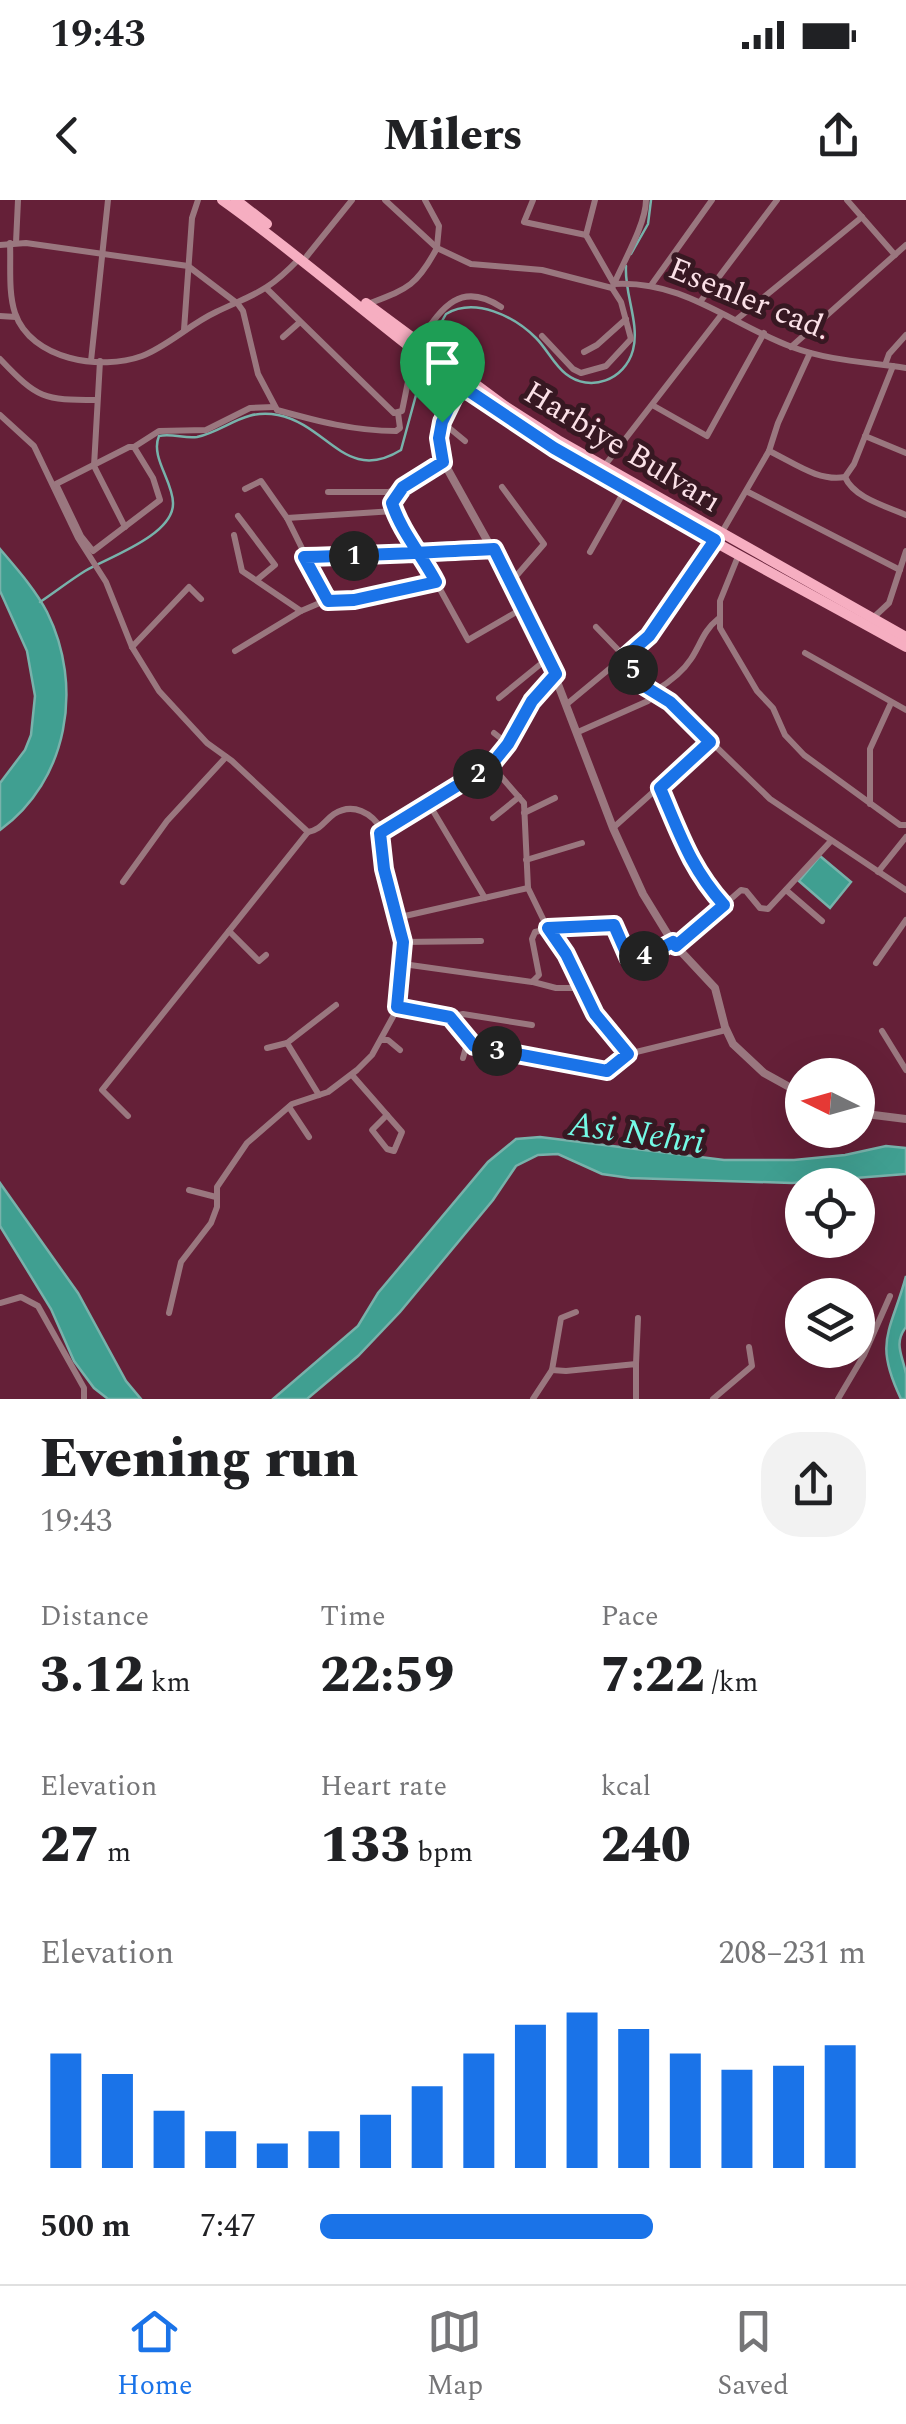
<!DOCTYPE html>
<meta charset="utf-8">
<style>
:root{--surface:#fff;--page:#f2f2f2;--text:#202124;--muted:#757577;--line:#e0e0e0;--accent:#1a73e8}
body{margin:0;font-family:Spectral,serif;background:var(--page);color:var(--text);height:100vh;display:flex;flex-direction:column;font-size:38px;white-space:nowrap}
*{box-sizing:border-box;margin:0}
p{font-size:32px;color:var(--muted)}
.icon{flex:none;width:55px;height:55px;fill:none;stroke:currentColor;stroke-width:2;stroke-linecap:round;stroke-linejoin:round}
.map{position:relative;height:1199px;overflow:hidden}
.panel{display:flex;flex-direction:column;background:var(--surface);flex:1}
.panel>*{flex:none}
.needle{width:65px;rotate:275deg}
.fabs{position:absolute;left:785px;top:858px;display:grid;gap:20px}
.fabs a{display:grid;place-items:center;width:90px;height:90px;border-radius:50%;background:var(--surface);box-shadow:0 10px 40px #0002;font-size:50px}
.pin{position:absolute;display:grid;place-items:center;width:85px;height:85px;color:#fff;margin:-102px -42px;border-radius:50% 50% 50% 0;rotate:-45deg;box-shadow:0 0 10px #0007}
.pin .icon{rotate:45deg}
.km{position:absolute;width:50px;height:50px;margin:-25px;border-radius:50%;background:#222;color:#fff;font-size:28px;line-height:50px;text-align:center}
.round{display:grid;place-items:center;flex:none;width:105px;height:105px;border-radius:40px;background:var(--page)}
.overview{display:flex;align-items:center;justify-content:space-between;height:170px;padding:0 40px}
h1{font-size:55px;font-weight:800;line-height:75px}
.stats{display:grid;grid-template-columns:repeat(3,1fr);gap:15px;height:170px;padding:10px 40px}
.stats div{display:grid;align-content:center}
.stats b{font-size:50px;font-weight:800}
.stats small{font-size:28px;font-weight:400}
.stats p{font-size:28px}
.chart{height:280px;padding:20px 40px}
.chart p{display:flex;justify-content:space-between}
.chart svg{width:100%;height:180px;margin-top:10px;stroke:var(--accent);stroke-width:6}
ul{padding:0 40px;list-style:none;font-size:32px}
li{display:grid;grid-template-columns:160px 120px 1fr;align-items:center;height:75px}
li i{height:25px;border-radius:12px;background:var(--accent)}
.status{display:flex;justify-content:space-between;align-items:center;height:70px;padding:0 50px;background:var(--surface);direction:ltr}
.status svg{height:28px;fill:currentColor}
header{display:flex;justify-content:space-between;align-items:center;height:130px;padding:0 40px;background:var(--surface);font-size:45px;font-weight:800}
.menu{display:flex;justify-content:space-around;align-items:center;height:140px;border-top:2px solid var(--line);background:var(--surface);font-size:28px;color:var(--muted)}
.menu a{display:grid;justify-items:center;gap:5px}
.menu .selected{color:var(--accent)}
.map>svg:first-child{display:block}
.water{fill:#409f91;stroke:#78b2ab;stroke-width:2.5}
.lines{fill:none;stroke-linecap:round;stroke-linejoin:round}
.stream{stroke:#78b2ab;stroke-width:2.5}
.minor{stroke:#9a777f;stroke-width:6}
.tertiary{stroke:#9a777f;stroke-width:8}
.primary{stroke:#f6aec1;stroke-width:10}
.route-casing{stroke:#fff;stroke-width:20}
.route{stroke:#1a73e8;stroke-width:12}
.labels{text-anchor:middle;stroke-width:10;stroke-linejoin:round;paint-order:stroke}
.street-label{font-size:32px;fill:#fbe0e7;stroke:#371822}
.water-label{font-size:35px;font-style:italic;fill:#74f9e5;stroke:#371822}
</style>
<div class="status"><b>19:43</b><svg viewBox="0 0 49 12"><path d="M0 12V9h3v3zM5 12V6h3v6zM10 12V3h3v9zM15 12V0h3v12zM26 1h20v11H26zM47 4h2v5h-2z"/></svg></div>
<header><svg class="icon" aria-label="back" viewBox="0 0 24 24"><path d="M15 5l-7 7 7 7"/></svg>Milers<svg class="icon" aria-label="share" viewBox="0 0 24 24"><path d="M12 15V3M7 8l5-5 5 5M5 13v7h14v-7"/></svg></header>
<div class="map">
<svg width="906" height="1199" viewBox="0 0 906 1199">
<rect width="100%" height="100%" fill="#652038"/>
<g class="water">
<path d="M0,349c17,20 35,40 47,63 37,74 21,169 -47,218v-47l25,-33 6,-15 4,-39 -8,-45 -27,-60z"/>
<path d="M820,656l31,26 -21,26 -31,-27z"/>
<path d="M540,937l184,23h70l51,-5 41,-9 20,2v26l-114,9 -162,-5 -28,-4 -44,-20 -20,1 -22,11 -23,34 -93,112 -42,44 -51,43h-34l85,-73 20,-33 110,-131 28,-23z"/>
<path d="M0,983l78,110 48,88 15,18h-33l-14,-11 -20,-27 -23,-52 -51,-83z"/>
<path d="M906,1076v51c-13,17 -3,29 0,47 0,7 0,17 0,25h-5c-28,-58 -10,-67 5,-123z"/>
</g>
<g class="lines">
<g class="stream">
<path d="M631,54l17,-30 3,-24"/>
<path d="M429,144l17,-30c29,-17 68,2 90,24 11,11 18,27 30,36 24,19 59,6 67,-24 7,-27 -9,-57 -7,-84"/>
<path d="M40,402c15,-10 29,-21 45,-31 24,-14 89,-36 88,-68 0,-22 -23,-46 -14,-67 13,-3 26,3 38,1 30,-7 47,-29 81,-22 50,10 68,69 123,35l24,-88"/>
</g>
<g class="minor">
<path d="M385,0l52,48"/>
<path d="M425,0l14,26 -2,21"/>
<path d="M533,0l-9,22 62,13"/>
<path d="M595,0l-9,35 28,49c10,-23 32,-61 32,-84"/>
<path d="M847,0l48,55"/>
<path d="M10,43c1,22 -2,49 5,70 16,47 86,58 127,43 26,-10 48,-32 74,-44 40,-19 50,-19 83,-53"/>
<path d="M16,43l2,-43"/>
<path d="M0,45l26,-2 162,23 50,38 5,7 15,63 19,36c40,11 77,21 119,21l4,-3 -2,-15"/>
<path d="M307,56l45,-56"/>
<path d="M652,84l60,-84"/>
<path d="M267,89l127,124 8,-2 12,-59"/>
<path d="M700,102l77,-102"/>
<path d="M368,104c39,-15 48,-17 69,-56l34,16 71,6 70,18 2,-4c70,-4 116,40 178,63 37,14 76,15 114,21"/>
<path d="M0,116l16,1"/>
<path d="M736,120l126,-103"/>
<path d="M184,130l8,-112 6,-18"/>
<path d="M542,136l31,33 8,4 25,-7 25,-27 -10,-37 -9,-14"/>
<path d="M283,137l17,-15"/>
<path d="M418,143c22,-32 40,-64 83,-36"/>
<path d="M791,147l115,-102"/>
<path d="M584,152l13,-7 29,-26"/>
<path d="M0,159c38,40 43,41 97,41"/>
<path d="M91,161l17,-161"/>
<path d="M100,161l-6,105 31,61"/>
<path d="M885,165l4,-11 17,-19"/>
<path d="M654,206l53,30 57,-103"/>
<path d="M0,215l34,31 44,92 28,44 26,65 27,44 48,52 25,18 76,71c14,-3 16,-11 26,-18 19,-12 38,-1 48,16"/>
<path d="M442,222l23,19"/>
<path d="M865,236l41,17"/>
<path d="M129,247h5l19,31 7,22 -67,51 -12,-15 -25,-52z"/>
<path d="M134,247l25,-16 47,-1 44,-22 24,-1"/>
<path d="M769,251c24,11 49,31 76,26l9,-13 39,-98"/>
<path d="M602,269l120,-155"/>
<path d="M845,277c9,21 41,29 61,38"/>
<path d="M502,287l42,57 -33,38"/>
<path d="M245,289l16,-8 26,37"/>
<path d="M328,292h60"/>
<path d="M748,292l152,78"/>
<path d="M238,316l37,49 -17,14"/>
<path d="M722,332l47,-81 9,-28 32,-70"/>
<path d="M234,335l8,36 59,40 21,-9 33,-2 81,-18 32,58 57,-33"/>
<path d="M590,352l36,-64"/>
<path d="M739,354l-19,47v27l37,63 16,17 12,27 19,20 96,70h6"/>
<path d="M305,357l188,-8"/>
<path d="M436,382l-42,-71 -6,-19 15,-5 40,-26"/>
<path d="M328,401l-41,-83 107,-7"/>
<path d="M874,417l15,-14 17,-52"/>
<path d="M596,427l29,30 20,29 25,16 100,97 136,91"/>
<path d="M132,447l57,-60 12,12"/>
<path d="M235,451l66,-40"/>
<path d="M805,453l101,57"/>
<path d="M655,491c13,-8 27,-18 36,-32 10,-15 12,-28 27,-40"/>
<path d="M499,498l49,-40"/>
<path d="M567,504l82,-68 65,-95"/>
<path d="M578,532l70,-31 9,-7"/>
<path d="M494,533l14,11"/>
<path d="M491,565l33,38 4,85 20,41 66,-4 14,32 4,2 41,-16"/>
<path d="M660,588c20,46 30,79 64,116"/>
<path d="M429,604l56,94"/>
<path d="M870,604v-55l21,-46"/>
<path d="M524,613l31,-15"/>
<path d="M493,618l26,-21"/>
<path d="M613,628l96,-86"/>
<path d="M526,660l56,-17"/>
<path d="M878,672l28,-35"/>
<path d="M123,682l44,-61 59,-64"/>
<path d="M786,690l36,31"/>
<path d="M396,718l132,-30"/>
<path d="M229,731l30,30 7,-6"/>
<path d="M403,742l78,-1"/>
<path d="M677,746l64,-56 5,1 14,17 8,1 62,-67"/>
<path d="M876,763l30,-43"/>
<path d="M403,764l129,18 7,-7 -7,-36 3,-7 13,-3 18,25 29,60 33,40"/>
<path d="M533,782l23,6h25"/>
<path d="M397,807l53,10 24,28 133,26 21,-17 98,-24"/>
<path d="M450,817l13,-3 69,11"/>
<path d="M882,831l24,39"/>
<path d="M381,840h7l12,10"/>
<path d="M287,843l49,-38"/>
<path d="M267,848l20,-5 32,52"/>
<path d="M463,858l5,-18"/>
<path d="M352,875l35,40"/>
<path d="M289,907l20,30"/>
<path d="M387,915l15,17 -8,19 -7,-2 -15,-19z"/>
<path d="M128,916l-26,-26 206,-258"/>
<path d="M189,990l27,7"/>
<path d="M0,1103l21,-6 17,9 46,82v11"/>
<path d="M169,1113l12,-51 30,-39 6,-16v-20l30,-44 45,-39 36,-12 29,-22 15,-15 23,-42 6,-22 2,-49 -20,-73 -4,-36 112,-68 17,-21 24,-43 23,-26"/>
<path d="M636,1164l2,-46"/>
<path d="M552,1170l14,1 70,-7v35"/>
<path d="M533,1199l19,-29 9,-52 15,-6"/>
<path d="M713,1199l39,-33 -3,-19"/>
<path d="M838,1199l26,-44 26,-59"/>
</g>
<g class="tertiary">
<path d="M460,185l-21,47 4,29 95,171 75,196 30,66 30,49 42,45 10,39 8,17 31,29 38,21"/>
<path d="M858,913l48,6"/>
</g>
<g class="primary">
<path d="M222,0c93,66 176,144 271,208 131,89 275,162 413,239"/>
<path d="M236,0l31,24"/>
<path d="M366,103l139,103 53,34 348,197"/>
</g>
</g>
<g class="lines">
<defs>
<path id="route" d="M442,222l-3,16 4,24 -40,25 -11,16c8,27 31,54 44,79l-82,18 -26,1 -24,-44c64,-1 127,-5 190,-8l62,125 -24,27 -24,43 -17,21 -111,68 4,36 19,73 -6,65 53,10 24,29 133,25 21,-17 -33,-40 -29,-60 -18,-26 66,-3 14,32 8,2 12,-4 25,-13 3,4 48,-41c-34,-38 -44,-71 -64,-117l50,-46 -40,-40 -26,-16 -19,-29 24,-21 66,-96 -161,-92 -94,-63 -18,37"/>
</defs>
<use href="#route" class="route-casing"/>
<use href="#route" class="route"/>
</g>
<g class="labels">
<g class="street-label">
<text transform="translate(750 98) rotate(22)" y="11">Esenler cad.</text>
<text transform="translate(623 246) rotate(31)" y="11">Harbiye Bulvarı</text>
</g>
<g class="water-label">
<text transform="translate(637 932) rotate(8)" y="12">Asi Nehri</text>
</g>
</g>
</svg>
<div class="fabs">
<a><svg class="needle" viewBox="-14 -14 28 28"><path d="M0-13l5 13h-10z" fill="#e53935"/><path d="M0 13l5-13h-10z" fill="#757577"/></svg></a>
<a><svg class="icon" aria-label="locate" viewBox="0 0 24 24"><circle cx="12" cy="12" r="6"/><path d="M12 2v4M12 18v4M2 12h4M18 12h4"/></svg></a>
<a><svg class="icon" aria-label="layers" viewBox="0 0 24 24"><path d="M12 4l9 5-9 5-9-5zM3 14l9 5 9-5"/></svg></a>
</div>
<div class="pin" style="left:442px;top:222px;background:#1e9e55"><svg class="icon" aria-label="arrive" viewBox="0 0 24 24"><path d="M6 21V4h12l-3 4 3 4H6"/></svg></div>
<b class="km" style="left:354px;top:356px">1</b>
<b class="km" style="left:478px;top:574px">2</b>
<b class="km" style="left:497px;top:851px">3</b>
<b class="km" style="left:644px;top:756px">4</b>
<b class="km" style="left:633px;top:470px">5</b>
</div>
<section class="panel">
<div class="overview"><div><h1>Evening run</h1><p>19:43</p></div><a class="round"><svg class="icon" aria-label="share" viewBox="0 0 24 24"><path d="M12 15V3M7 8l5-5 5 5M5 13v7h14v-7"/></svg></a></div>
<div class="stats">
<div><p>Distance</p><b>3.12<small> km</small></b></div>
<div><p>Time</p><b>22:59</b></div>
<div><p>Pace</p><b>7:22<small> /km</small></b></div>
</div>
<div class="stats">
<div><p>Elevation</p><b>27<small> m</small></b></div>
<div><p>Heart rate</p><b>133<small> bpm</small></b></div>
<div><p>kcal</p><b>240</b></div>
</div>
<div class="chart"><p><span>Elevation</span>208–231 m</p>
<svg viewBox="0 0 160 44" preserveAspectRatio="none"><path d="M5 44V16M15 44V21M25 44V30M35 44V35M45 44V38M55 44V35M65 44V31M75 44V24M85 44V16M95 44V9M105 44V6M115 44V10M125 44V16M135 44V20M145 44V19M155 44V14"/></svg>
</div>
<ul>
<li><b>500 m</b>7:47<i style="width:61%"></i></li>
</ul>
</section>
<nav class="menu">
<a class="selected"><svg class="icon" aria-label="home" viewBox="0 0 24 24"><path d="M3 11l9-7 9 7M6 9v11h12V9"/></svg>Home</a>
<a><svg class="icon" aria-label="map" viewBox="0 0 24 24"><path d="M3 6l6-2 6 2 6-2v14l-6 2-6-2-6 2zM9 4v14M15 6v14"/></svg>Map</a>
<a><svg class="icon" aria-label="saved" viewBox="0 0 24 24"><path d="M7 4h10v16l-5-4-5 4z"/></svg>Saved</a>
</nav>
